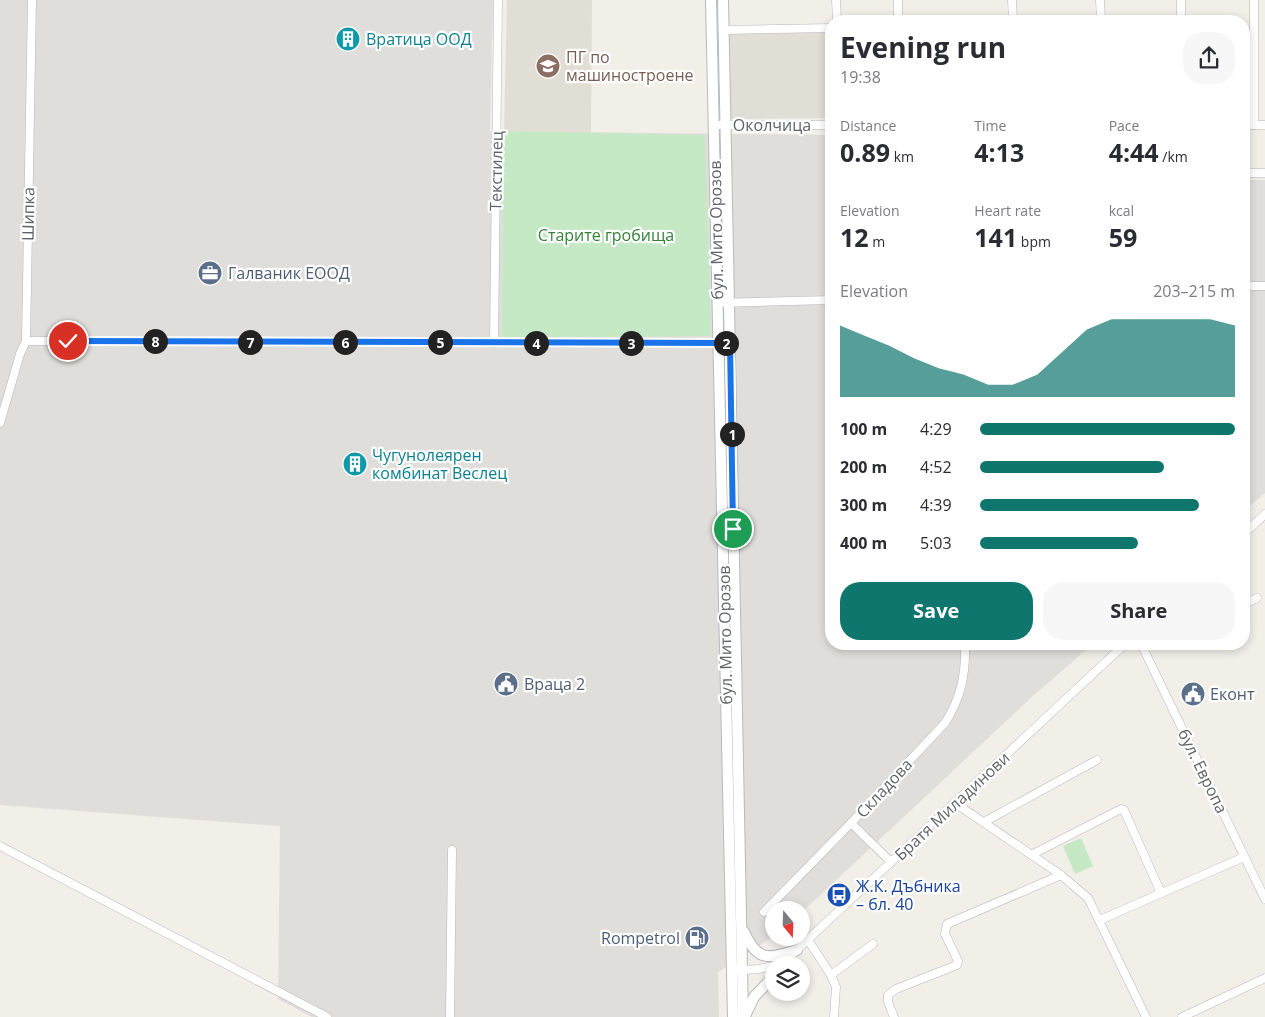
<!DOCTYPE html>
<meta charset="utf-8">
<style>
:root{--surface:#fff;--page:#f7f7f7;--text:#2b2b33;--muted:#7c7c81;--accent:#0f766e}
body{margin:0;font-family:"Open Sans",sans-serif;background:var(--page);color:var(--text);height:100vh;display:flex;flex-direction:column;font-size:19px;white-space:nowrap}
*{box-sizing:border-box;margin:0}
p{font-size:16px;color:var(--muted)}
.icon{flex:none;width:28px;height:28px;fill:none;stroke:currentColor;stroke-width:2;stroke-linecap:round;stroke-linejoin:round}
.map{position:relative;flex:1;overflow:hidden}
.panel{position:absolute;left:825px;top:15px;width:425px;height:635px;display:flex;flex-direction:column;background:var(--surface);border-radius:20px;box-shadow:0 2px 8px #0003}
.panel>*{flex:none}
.needle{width:32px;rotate:161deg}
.fabs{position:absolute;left:765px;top:901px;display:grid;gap:10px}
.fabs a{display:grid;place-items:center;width:45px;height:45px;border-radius:50%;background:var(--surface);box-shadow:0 2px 8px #0003;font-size:25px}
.pin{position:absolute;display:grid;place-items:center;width:42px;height:42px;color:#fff;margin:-21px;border:2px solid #fff;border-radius:50%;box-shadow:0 1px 5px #0007}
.km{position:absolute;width:25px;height:25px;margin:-12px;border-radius:50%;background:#222;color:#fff;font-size:14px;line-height:25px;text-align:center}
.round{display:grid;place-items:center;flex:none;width:52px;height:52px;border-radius:20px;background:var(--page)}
.head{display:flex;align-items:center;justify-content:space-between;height:85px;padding:0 15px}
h1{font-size:28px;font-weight:700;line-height:38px}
.metrics{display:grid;grid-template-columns:repeat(3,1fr);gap:8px;height:85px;padding:5px 15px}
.metrics div{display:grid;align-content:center}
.metrics b{font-size:25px;font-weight:700}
.metrics small{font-size:14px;font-weight:400}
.metrics p{font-size:14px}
.chart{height:140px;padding:10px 15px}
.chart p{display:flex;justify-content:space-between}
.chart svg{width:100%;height:90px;margin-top:5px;fill:var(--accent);opacity:.7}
.button{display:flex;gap:10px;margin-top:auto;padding:10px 15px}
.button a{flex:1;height:58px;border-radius:20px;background:var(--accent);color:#fff;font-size:20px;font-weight:700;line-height:58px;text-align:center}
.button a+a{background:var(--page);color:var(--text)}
ul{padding:0 15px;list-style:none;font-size:16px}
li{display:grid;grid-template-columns:80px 60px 1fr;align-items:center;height:38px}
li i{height:12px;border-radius:6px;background:var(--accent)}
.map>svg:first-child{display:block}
.industrial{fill:#e0deda}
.education{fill:#e1ded6}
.green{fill:#c5e8c5}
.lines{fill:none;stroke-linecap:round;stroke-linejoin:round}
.minor-casing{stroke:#b5b8bc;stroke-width:9}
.secondary-casing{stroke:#b6babf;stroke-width:12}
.minor{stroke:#fff;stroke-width:8}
.secondary{stroke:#fff;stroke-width:10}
.route-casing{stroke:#fff;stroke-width:10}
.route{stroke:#1a73e8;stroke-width:6}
.labels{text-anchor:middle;stroke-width:4.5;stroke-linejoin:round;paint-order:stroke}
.culture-label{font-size:16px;fill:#0d838f;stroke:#fff;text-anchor:start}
.education-label{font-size:16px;fill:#785e54;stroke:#fff;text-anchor:start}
.street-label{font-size:16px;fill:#5f6368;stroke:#fff}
.park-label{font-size:16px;fill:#348238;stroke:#fff}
.service-label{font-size:16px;fill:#4e5e75;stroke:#fff;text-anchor:start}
.transit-label{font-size:16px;fill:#164399;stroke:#fff;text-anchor:start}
</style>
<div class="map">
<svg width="1265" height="1017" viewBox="0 0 1265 1017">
<rect width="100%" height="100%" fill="#f1efe8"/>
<g class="industrial">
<path d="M0,0h493l-3,131 341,4v509h262l-59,51 -233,218v-3h-27v26l-56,36 1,45h-407l-34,-18 2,-173 -280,-21z"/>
<path d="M1244,180h21v313l-21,18z"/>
</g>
<g class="education">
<path d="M507,0h85l-1,133 -87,-2z"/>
<path d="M831,32v86l-103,1 -1,-86z"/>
</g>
<g class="green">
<path d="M504,131l201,4 6,201 -209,2z"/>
<path d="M1081,838l12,28 -18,8 -12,-28z"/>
</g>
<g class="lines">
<defs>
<g id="minor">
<path d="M836,0l1,21"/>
<path d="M898,0v21"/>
<path d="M1012,0l1,21"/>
<path d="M1100,0l1,21"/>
<path d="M1181,0v21"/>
<path d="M724,30l107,-2"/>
<path d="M714,125h117"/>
<path d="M1244,125h21"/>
<path d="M1254,125v-125"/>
<path d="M1244,173h21"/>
<path d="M1244,286h21"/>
<path d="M718,303l113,-3"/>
<path d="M26,341l697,2"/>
<path d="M494,343l4,-343"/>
<path d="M0,423l20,-69 6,-13 6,-341"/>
<path d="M1244,534l21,-20"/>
<path d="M1244,604l13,-6"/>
<path d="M1140,644l3,4 122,251"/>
<path d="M955,803l106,72 27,23 58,119"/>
<path d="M984,822l113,-62"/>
<path d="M851,823l40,39"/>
<path d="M0,846l327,171"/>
<path d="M1031,855l90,-46 3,1 37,83"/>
<path d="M764,912l87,-89 94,-100c16,-25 21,-49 20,-79"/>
<path d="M1100,920l144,-63"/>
<path d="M808,940l23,35 5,12 -2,30"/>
<path d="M776,965l11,-6 338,-315"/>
<path d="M732,971l26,-2 16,-3"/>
<path d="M831,975l42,-31"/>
<path d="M450,1017l2,-167"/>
<path d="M894,1017l-6,-15v-7l8,-6 61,-24 1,-4 -13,-27 2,-10 114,-49"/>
<path d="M1182,1017l83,-39"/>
</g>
<g id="secondary">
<path d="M711,0l22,1017"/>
<path d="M723,0l20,1017"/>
<path d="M744,932c13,30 25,27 53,18"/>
<path d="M745,1016l9,-19 20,-21"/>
</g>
</defs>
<use href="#minor" class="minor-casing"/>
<use href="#secondary" class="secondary-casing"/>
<use href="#minor" class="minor"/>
<use href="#secondary" class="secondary"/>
</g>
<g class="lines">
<defs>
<path id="route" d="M68,341l662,2 3,186"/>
</defs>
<use href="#route" class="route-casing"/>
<use href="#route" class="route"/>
</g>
<defs>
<symbol id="building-disc" viewBox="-11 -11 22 22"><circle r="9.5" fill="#0f9aa8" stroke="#fff"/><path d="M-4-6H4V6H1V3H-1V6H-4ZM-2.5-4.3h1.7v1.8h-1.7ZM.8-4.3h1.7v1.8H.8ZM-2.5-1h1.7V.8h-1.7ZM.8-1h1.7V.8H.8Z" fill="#fff"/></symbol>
<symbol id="school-disc" viewBox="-11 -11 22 22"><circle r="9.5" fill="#8d6e63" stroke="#fff"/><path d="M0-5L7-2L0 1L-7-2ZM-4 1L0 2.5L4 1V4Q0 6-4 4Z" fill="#fff"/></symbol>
<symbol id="office-disc" viewBox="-11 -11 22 22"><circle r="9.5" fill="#5c6f8a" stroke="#fff"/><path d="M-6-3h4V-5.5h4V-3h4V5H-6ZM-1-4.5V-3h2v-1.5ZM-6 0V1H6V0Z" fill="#fff"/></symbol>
<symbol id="civic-disc" viewBox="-11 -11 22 22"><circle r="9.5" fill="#5c6f8a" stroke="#fff"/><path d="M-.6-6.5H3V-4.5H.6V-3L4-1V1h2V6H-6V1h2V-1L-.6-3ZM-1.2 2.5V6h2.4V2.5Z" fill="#fff"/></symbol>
<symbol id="bus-disc" viewBox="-11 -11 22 22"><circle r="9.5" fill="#1a4fb4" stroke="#fff"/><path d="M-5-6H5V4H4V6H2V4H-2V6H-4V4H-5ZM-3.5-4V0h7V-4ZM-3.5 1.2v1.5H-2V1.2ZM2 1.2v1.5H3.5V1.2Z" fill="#fff"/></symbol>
<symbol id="fuel-disc" viewBox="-11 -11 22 22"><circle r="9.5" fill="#5c6f8a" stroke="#fff"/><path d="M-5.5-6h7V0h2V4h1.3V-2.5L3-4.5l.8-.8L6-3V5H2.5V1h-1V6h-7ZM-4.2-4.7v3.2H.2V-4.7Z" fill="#fff"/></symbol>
</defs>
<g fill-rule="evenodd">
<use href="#building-disc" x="334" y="25" width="28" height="28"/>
<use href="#school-disc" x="534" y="52" width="28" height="28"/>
<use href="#office-disc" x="196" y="259" width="28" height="28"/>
<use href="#building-disc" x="341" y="450" width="28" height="28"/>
<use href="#civic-disc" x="492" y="670" width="28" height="28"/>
<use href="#civic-disc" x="1179" y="680" width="28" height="28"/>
<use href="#bus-disc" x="825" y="881" width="28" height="28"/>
<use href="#fuel-disc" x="683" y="924" width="28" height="28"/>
</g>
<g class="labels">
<g class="culture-label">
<text x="366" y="45">Вратица ООД</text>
<text x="372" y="461">Чугунолеярен<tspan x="372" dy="18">комбинат Веслец</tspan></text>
</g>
<g class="education-label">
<text x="566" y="63">ПГ по<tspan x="566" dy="18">машиностроене</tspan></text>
</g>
<g class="street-label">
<text x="772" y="131">Околчица</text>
<text transform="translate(496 171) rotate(-89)" y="6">Текстилец</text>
<text transform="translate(28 214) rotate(-89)" y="6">Шипка</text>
<text transform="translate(716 230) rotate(-91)" y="6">бул. Мито Орозов</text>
<text transform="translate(725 635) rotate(-91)" y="6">бул. Мито Орозов</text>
<text transform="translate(1203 771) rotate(64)" y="6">бул. Европа</text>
<text transform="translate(884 788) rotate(-47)" y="6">Складова</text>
<text transform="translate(952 806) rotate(-43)" y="6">Братя Миладинови</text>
</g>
<g class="park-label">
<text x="606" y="241">Старите гробища</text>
</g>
<g class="service-label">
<text x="228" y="279">Галваник ЕООД</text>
<text x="524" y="690">Враца 2</text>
<text x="1210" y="700">Еконт</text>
<text x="680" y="944" text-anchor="end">Rompetrol</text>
</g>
<g class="transit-label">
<text x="856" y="892">Ж.К. Дъбника<tspan x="856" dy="18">– бл. 40</tspan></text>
</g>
</g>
</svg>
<div class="fabs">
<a><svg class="needle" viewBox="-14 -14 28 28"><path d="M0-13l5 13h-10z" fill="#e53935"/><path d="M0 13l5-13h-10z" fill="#7c7c81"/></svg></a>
<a><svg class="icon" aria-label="layers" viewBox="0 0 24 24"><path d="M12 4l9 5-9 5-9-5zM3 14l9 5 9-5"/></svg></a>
</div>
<div class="pin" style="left:733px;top:529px;background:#1e9e55"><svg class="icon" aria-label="arrive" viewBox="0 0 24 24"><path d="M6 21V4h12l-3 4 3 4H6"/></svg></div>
<div class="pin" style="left:68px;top:341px;background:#d93025"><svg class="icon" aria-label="check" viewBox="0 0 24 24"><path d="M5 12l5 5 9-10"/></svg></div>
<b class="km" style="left:732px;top:434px">1</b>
<b class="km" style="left:726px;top:343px">2</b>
<b class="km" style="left:631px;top:343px">3</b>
<b class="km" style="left:536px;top:343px">4</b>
<b class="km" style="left:440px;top:342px">5</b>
<b class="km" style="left:345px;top:342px">6</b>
<b class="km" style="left:250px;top:342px">7</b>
<b class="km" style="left:155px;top:341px">8</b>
<section class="panel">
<div class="head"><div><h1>Evening run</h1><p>19:38</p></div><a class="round"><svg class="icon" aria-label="share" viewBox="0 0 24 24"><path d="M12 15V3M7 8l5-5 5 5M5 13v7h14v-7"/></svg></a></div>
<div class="metrics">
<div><p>Distance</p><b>0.89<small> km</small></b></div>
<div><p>Time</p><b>4:13</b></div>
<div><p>Pace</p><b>4:44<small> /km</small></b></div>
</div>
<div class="metrics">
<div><p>Elevation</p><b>12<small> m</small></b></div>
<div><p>Heart rate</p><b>141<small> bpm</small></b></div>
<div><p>kcal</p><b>59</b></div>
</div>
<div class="chart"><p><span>Elevation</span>203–215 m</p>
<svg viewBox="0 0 160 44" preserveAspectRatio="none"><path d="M0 44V9L10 14L20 19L30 25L40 30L50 33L60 38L70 38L80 33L90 22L100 11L110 6L120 6L130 6L140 6L150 6L160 9V44z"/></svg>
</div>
<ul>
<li><b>100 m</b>4:29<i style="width:100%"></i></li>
<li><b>200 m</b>4:52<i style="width:72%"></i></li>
<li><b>300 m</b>4:39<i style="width:86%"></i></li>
<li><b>400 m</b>5:03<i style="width:62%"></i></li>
</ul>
<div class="button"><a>Save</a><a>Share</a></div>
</section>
</div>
